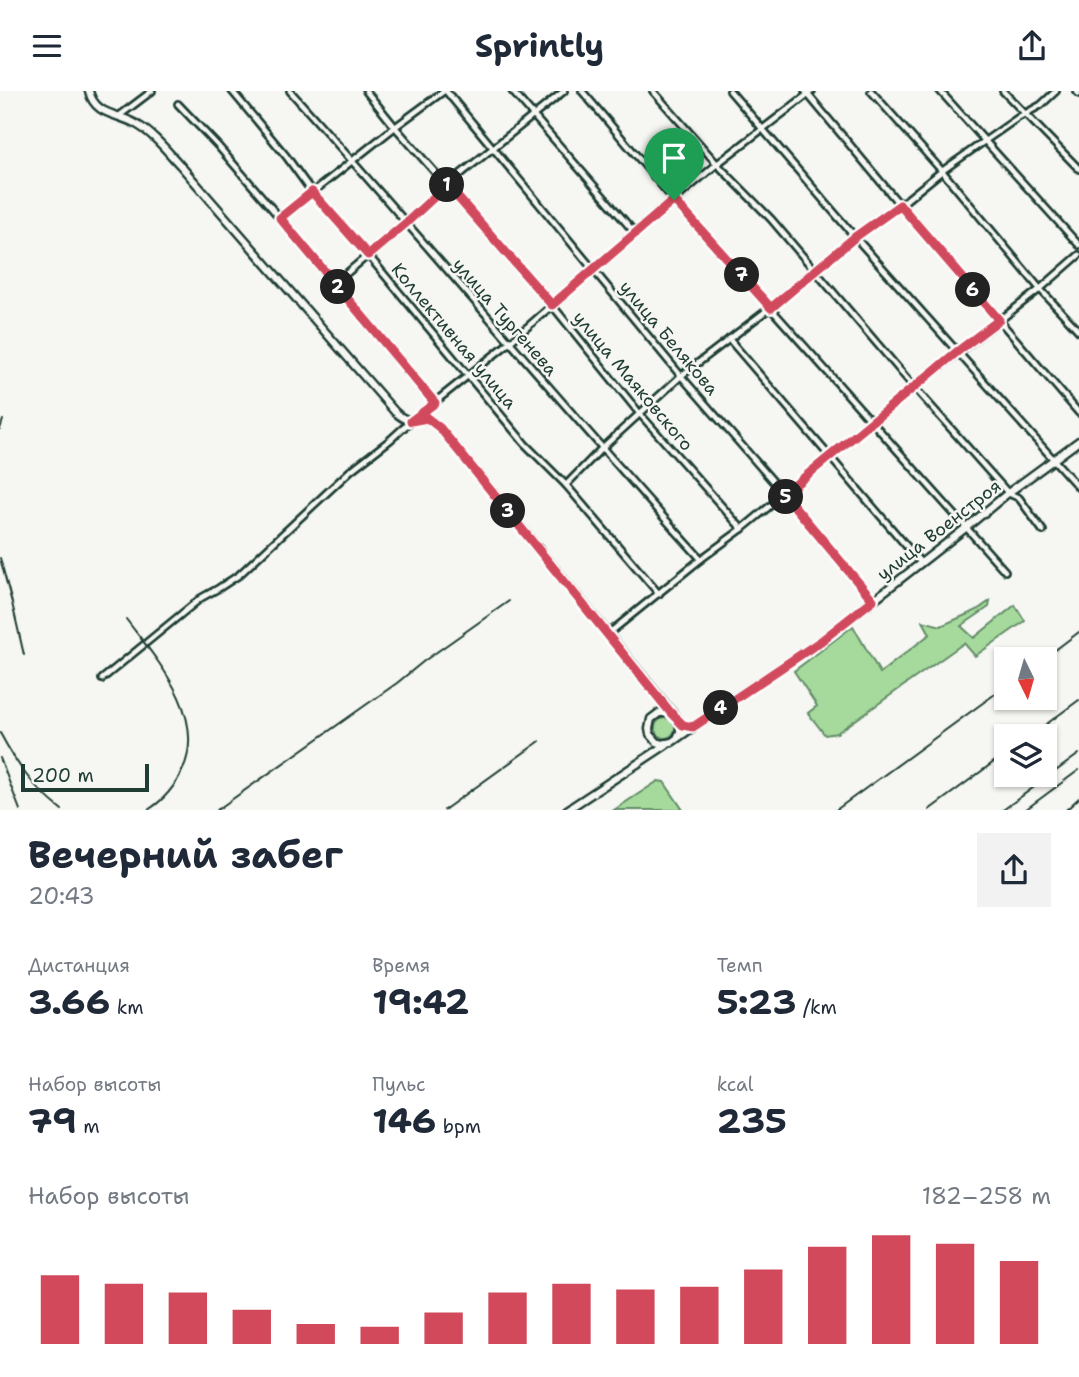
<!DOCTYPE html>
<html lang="ru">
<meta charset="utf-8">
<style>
:root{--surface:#fff;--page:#f2f2f3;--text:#1f2937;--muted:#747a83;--accent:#d1495b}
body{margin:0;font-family:"Shantell Sans",sans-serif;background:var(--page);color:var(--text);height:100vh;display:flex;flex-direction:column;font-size:26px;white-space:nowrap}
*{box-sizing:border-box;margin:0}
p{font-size:23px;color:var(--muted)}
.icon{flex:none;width:38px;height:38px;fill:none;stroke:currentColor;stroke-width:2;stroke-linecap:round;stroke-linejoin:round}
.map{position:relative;height:719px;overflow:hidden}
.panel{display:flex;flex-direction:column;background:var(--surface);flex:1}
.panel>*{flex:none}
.needle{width:46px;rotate:175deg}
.buttons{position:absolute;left:994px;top:556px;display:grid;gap:14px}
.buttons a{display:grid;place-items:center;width:63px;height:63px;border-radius:0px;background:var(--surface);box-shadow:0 2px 5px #0004;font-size:35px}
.scale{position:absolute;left:21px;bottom:18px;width:128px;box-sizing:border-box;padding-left:7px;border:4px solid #1f3d34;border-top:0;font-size:19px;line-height:24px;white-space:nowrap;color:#1f3d34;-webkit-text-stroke:5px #f6f6f2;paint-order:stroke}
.pin{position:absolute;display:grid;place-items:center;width:60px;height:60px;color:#fff;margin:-72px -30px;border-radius:50% 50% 50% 0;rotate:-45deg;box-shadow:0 0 7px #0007}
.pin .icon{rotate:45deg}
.km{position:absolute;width:35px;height:35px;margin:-18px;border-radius:50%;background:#222;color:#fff;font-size:19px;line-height:35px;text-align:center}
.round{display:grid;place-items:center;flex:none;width:74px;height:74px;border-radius:0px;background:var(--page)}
.overview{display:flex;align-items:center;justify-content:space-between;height:119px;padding:0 28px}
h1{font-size:38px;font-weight:700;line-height:52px}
.figures{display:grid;grid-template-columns:repeat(3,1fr);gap:10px;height:119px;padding:7px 28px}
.figures div{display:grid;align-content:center}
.figures b{font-size:35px;font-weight:700}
.figures small{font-size:19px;font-weight:400}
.figures p{font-size:19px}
.chart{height:196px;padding:14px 28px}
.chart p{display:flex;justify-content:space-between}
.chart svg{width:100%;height:126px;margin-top:7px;stroke:var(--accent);stroke-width:6}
header{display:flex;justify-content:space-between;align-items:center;height:91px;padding:0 28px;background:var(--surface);font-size:32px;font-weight:700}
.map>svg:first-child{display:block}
.green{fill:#a6da9c;stroke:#628c68;stroke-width:2}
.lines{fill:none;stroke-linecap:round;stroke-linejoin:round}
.street-casing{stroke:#1f3d34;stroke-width:10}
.secondary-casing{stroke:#1f3d34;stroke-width:11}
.street{stroke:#f6f6f2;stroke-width:4.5}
.secondary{stroke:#f6f6f2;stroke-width:6}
.rail{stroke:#1f3d34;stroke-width:2}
.route-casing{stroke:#fff;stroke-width:14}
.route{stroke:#d1495b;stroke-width:9}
.labels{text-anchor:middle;stroke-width:5;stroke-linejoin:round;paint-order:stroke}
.street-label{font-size:18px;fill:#1f3d34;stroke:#f6f6f2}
</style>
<header><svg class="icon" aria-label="menu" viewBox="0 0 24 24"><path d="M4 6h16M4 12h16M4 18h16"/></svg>Sprintly<svg class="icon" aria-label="share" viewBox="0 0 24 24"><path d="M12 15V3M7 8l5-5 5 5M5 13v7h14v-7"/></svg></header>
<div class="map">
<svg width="1079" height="719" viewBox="0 0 1079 719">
<rect width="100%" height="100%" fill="#f6f6f2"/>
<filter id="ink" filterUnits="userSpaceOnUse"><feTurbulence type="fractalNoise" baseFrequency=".0143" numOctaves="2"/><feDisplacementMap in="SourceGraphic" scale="14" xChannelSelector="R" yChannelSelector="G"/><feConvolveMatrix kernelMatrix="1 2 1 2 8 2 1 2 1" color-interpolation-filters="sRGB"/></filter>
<g filter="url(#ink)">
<g class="green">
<path d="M990,510l-1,6 -28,19 13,12 41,-33 10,16 -50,35 -11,-13 -127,90 -12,2 -17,-22 9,-7 -23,-35 59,-45 27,47 50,-39 -7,-13 18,5 36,-16z"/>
<circle cx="665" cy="637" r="10"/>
<path d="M658,690l6,1 19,28h-69z"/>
</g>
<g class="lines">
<defs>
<g id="street">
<path d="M232,0l54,65 26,36 56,63 157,189 41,41 93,109"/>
<path d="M290,0c139,155 272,314 411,468"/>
<path d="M366,0l29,36 157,178 88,109 102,115"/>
<path d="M446,0l235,285 103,118 89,106"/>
<path d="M512,0l123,142"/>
<path d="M582,0l92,109 331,371"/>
<path d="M653,0l64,73 54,55 143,168 94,106 11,5 24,33"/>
<path d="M730,0l125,146 224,251"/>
<path d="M805,0l95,114 179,208"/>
<path d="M871,0l71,80 98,118 39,42"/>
<path d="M940,0l139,154"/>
<path d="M1003,0l76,78"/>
<path d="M1076,0l3,3"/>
<path d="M178,13l40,42 62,72 155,185"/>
<path d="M119,25l33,-25"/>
<path d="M280,127l115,-91 49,-36"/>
<path d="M334,193l72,-61 41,-38 117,-94"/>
<path d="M729,248l192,224"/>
<path d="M566,394l35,-36 80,-73 89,-68 85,-71 45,-32 42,-34 77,-54 22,-12 15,-14"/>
<path d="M608,543l93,-75 41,-30 172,-142 126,-98 39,-34"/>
<path d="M102,588l99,-81 18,-10 20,-13 111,-104 40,-31 21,-19 98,-78 126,-110 82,-69 95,-73"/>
</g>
<g id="secondary">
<path d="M89,0c6,25 29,22 47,33 17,9 31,27 44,41l215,247c13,12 17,8 32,6l13,10 240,294v10l-2,4"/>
<path d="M671,622h-12l-8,6 -2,10 1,5 7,8 5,2 10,-2 41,-29 108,-72 146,-114 41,-34 71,-52"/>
<path d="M567,719l99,-65"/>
</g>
</defs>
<use href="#street" class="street-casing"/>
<use href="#secondary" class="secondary-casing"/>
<use href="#street" class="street"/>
<use href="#secondary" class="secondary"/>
<g class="rail">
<path d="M0,338l3,-9"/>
<path d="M0,467l12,45 12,52"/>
<path d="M126,528c30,40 81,96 57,150 -8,18 -19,31 -35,41"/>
<path d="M1042,569l37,-28"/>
<path d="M0,642c19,35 31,52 62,77"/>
<path d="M1029,646l50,-37"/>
<path d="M0,667l20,52"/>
<path d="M217,719l180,-127 27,-22 85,-60"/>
<path d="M444,719l96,-69"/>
<path d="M836,719l170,-124"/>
<path d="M929,719l77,-57"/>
<path d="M1003,719l76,-56"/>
<path d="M1025,719l54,-40"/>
<path d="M1066,719l13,-12"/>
</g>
</g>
</g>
<g class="lines" filter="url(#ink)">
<defs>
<path id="route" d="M447,94l105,120 122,-105 97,108 84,-71 45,-32 99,115 -41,31 -174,143 89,106 -52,41 -128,86 -10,-2 -12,-12 -231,-285 -13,-10 -16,3 24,-18 -155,-185 32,-26 56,63 38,-32z"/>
</defs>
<use href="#route" class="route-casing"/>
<use href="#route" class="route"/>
</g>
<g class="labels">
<g class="street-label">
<text transform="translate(505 226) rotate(49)" y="6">улица Тургенева</text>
<text transform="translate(454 245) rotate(50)" y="6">Коллективная улица</text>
<text transform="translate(669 247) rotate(50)" y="6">улица Белякова</text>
<text transform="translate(633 290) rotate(50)" y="6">улица Маяковского</text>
<text transform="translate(939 439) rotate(-38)" y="6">улица Военстроя</text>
</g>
</g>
</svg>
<div class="buttons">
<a><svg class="needle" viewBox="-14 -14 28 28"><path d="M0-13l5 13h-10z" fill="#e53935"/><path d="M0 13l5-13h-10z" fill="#747a83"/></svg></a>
<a><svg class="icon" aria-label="layers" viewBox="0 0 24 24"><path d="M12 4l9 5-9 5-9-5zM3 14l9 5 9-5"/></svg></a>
</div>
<div class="scale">200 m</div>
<div class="pin" style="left:674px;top:109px;background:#1e9e55"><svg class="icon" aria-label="arrive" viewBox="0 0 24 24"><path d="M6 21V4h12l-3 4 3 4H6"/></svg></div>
<b class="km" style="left:447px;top:94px">1</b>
<b class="km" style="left:338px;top:196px">2</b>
<b class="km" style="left:508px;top:420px">3</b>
<b class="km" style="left:721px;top:617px">4</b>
<b class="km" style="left:786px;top:406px">5</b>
<b class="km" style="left:973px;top:199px">6</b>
<b class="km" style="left:742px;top:184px">7</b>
</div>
<section class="panel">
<div class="overview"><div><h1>Вечерний забег</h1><p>20:43</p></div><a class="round"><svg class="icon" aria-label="share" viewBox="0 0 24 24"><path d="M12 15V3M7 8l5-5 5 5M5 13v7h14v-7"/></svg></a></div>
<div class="figures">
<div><p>Дистанция</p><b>3.66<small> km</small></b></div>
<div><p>Время</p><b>19:42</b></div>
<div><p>Темп</p><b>5:23<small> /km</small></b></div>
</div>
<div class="figures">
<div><p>Набор высоты</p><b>79<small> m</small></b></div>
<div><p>Пульс</p><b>146<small> bpm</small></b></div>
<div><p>kcal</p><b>235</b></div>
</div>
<div class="chart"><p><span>Набор высоты</span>182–258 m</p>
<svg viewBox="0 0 160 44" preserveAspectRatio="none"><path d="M5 44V20M15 44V23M25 44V26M35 44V32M45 44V37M55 44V38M65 44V33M75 44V26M85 44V23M95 44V25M105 44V24M115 44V18M125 44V10M135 44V6M145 44V9M155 44V15"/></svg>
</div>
</section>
